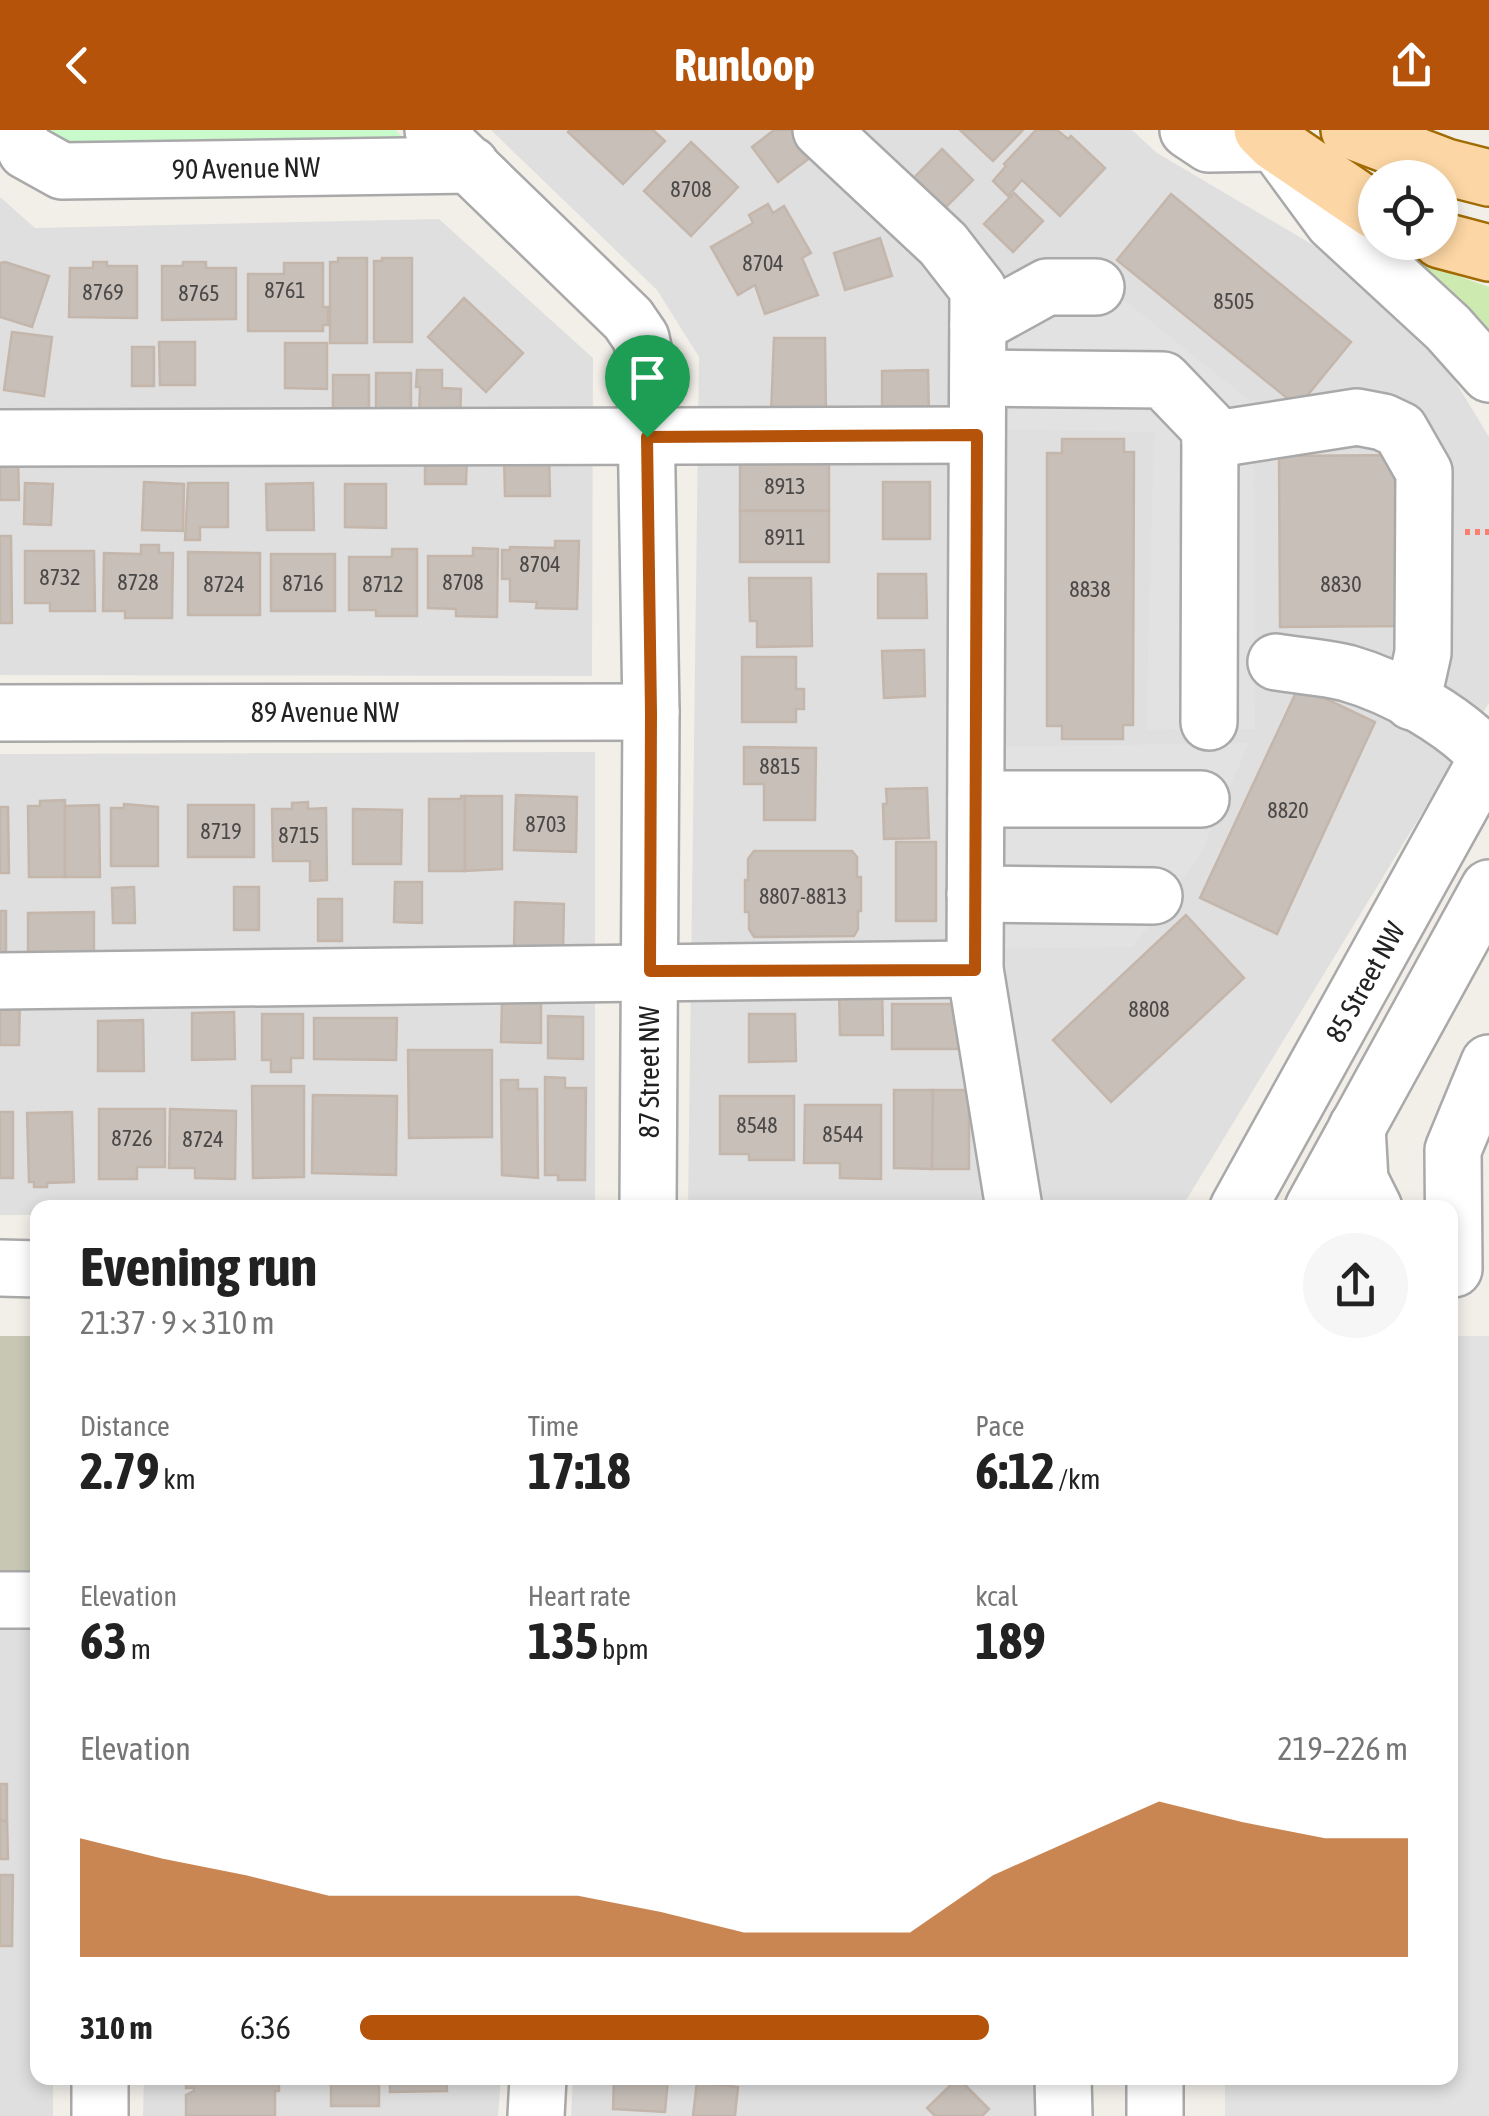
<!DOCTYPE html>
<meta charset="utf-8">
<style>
:root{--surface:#fff;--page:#f6f6f6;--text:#222;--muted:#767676;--accent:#b45309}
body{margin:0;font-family:"Asap Condensed",sans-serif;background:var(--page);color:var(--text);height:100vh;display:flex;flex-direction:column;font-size:38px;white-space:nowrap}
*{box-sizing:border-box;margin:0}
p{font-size:32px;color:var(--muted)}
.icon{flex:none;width:55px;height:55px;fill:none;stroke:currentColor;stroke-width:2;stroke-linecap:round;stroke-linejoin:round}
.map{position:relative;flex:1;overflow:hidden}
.details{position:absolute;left:30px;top:1070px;width:1428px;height:885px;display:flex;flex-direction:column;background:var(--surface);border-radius:20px;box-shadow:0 5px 15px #0003}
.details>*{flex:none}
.tools{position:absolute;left:1358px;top:30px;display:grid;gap:20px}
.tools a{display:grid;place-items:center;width:100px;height:100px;border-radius:50%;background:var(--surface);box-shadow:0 5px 15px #0003;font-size:50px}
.pin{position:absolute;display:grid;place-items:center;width:85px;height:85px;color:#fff;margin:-102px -42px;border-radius:50% 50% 50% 0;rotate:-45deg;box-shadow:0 0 10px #0007}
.pin .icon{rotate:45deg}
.round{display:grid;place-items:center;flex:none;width:105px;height:105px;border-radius:52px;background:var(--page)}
.head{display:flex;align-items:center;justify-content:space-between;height:170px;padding:0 50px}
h1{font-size:55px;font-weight:700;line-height:75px}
.figures{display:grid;grid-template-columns:repeat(3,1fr);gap:15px;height:170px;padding:10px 50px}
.figures div{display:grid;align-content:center}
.figures b{font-size:50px;font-weight:700}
.figures small{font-size:28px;font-weight:400}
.figures p{font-size:28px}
.chart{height:280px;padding:20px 50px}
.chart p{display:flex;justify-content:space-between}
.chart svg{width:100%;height:180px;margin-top:10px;fill:var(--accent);opacity:.7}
ul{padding:0 50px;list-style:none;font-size:32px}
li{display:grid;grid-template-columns:160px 120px 1fr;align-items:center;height:75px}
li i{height:25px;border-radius:12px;background:var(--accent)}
header{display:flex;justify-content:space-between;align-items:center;height:130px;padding:0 50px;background:var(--accent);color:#fff;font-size:45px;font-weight:700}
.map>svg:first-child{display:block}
.residential{fill:#e0dfdf}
.construction{fill:#c7c7b4}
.grass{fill:#cdebb0}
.park{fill:#c8facc}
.parking{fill:#e2e2e2}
.building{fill:#c7bfb8;stroke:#c4b6ab;stroke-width:2.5}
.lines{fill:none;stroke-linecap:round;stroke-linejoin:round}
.minor-casing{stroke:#a9a9a9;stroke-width:60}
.major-casing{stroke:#a06b00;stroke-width:60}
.path{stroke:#fa8072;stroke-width:6;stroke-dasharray:5 5;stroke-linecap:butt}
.minor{stroke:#fff;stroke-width:55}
.major{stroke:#fcd6a4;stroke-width:55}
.route-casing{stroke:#fff;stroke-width:20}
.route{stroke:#b45309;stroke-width:12}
.labels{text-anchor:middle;stroke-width:8;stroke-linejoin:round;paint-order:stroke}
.number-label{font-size:22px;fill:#4b4948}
.street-label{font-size:28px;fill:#222;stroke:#fff}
</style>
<header><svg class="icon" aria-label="back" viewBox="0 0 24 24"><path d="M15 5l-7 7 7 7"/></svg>Runloop<svg class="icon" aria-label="share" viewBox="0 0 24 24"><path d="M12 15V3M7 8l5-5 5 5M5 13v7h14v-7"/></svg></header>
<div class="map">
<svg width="1489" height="1986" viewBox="0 0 1489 1986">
<rect width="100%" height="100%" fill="#f2efe9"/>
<g class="residential">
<path d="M491,0h641l25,23 180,106 98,89 54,89v266l-307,504h-494l11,-850 -42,-67z"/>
<path d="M0,67l35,31 404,-9 154,139 -1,318 -592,-1z"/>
<path d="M595,622v455l-557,1 -1,7h-37v-461z"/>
<path d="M0,1457h37l1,491h15v38h-53z"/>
<path d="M144,1948h357l-3,38h-355z"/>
<path d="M573,1948h513l1,38h-516z"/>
</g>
<rect class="construction" x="0" y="1206" width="37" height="251"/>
<path class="grass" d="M1388,121l101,36v64z"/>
<path class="park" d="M37,0h358l15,14 -344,4z"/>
<g class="parking">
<path d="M1072,128l182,146 1,325 -109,1 8,-298 -164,-3 -1,-95z"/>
<path d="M1249,613l-50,114 -66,90 -147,2 2,-202z"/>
<path d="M1450,1206h39v780h-264v-38h225z"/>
</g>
<g class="building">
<path d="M570,0h83l12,11 -42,43 -55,-52z"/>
<path d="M774,0h17l20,27 -33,25 -26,-35z"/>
<path d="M960,0h63l-30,31z"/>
<path d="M1036,0h21l11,9 3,-3 34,32 -45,48 -38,-36 -14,16 -15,-15 13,-15 -2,-2z"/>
<path d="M691,12l47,45 -47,49 -47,-45z"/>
<path d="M942,19l31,31 -34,34 -31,-30z"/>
<path d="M1014,63l29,28 -30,31 -29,-28z"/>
<path d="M1171,64l180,148 -53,65 -181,-147z"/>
<path d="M768,74l5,9 11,-7 27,47 -9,5 16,37 -53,19 -10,-29 -17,10 -27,-48 42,-24 -4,-8z"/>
<path d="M880,108l12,38 -47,14 -11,-37z"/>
<path d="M338,128h29v85h-37v-81h8z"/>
<path d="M382,128h30v84h-38v-81h8z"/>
<path d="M5,132l44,14 -17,51 -32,-10v-54z"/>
<path d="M93,132h14v4h30v52l-68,-1 1,-49h23z"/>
<path d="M183,132h23v6h30v51l-74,1v-54h21z"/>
<path d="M284,133h39v44h5v18h-5v6h-75v-57h36z"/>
<path d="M464,168l59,55 -37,39 -58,-55z"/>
<path d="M12,202l40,5 -8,59 -40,-6z"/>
<path d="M774,208h51l1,76 -55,1z"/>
<path d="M159,212h36v43h-35z"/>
<path d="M285,213h42v46l-42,-1z"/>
<rect x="132" y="217" width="22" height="39"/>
<path d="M417,240h25v18l19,1 -1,33 -41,-1 1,-34h-4z"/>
<path d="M928,240l1,44h-47v-43z"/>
<rect x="376" y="243" width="35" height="41"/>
<rect x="333" y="245" width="36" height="38"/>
<path d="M1062,309h62v13h10l-1,273h-10v14h-61v-13h-15v-273h15z"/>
<path d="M425,324h42l-1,30h-41z"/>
<path d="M504,324h45l1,42h-45z"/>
<path d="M1402,325l1,171 -123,1 -1,-171z"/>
<path d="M0,327h18l1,43h-19z"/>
<rect x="740" y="330" width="89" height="51"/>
<path d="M144,352l40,2 -1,47 -41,-1z"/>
<rect x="883" y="352" width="47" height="57"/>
<path d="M25,353l28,1 -2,41 -27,-1z"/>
<path d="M188,353h40v44h-28v13h-15z"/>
<path d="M313,353l1,47h-47l-1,-46z"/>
<path d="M345,354h41v44l-41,-1z"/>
<rect x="740" y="381" width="89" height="51"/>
<path d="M0,406h11l1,87h-12z"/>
<path d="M555,411h24l-2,68 -41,-1 1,-6 -27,-1v-22h-8v-29h8v-3l45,1z"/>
<path d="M141,415h18v8h14l-1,65h-47v-7h-22l1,-58 37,1z"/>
<path d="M473,418l25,1 -1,68 -41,-1v-7l-28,-1v-52h45z"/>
<path d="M392,419h25v67h-41v-6h-27v-53h43z"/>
<path d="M25,421h69l1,60h-45v-8h-25z"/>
<path d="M188,422l72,1v62h-72z"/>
<rect x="271" y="424" width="64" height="57"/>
<path d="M878,444h48l1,44h-49z"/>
<path d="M749,448h62l1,68 -55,1v-26h-7z"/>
<path d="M924,520l1,46 -41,2 -2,-47z"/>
<path d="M742,527h54v32h8v20h-8v13h-54z"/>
<path d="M1299,556l76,36 -98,212 -77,-36z"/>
<path d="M744,617l72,1 -1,72h-51v-36h-20z"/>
<path d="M927,658l2,50 -45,1 -1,-35h4l-1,-15z"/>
<path d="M516,665l61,2 -1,55 -62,-2z"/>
<path d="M461,666h4v75h-36v-72h32z"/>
<path d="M465,666h37v73l-37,2z"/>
<path d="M65,670v77h-36l-1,-71h12v-5z"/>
<path d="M308,672v7l18,-1 1,72 -17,1v-20h-37l-1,-52h20v-6z"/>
<path d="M124,674l34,3v59h-47v-58h13z"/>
<path d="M99,675l1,72h-35v-71z"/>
<rect x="188" y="675" width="66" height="52"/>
<path d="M0,677h8l1,66h-9z"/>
<path d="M353,679l49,1 -1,54h-48z"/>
<rect x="896" y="712" width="40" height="79"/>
<path d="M754,721h98l5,6v20h4v34h-3v18l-4,7 -100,1 -5,-8v-17h-4v-32h3v-21z"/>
<path d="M395,752h27v41l-28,-1z"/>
<path d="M134,757l1,36h-22l-1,-35z"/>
<rect x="234" y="757" width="25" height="43"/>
<rect x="318" y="769" width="24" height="42"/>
<path d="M515,772l49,2 -1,46 -49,-1z"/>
<rect x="0" y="781" width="6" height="41"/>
<path d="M94,782v41l-66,1v-41z"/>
<path d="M1186,785l58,63 -133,124 -58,-62z"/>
<path d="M882,858l1,47h-43l-1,-46z"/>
<path d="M0,864h20l-1,51h-19z"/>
<path d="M502,871l39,1v41l-40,-1z"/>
<rect x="892" y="874" width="76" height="45"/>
<path d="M234,882l1,47 -43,1v-47z"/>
<path d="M262,884h41v44h-12v14h-20v-12h-9z"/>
<path d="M749,884h46l1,47 -47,1z"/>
<path d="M548,886l35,1v42l-35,-1z"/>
<path d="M314,888h83l-1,42 -82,-1z"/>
<path d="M143,890l1,51h-46v-50z"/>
<path d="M408,920h84v87l-83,1z"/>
<path d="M545,947l20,1v10h21l-1,92h-27v-5h-13z"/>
<path d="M501,950h17v9h19l1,89 -36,-3z"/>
<path d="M252,956h52v91l-51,1z"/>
<path d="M894,960h39l-1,79 -38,-1z"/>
<path d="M933,960h36v79h-37z"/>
<path d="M313,965l84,1 -1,79 -84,-2z"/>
<path d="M720,966h74v64h-45v-6h-29z"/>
<path d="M805,975h76v74l-41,-1v-15h-36z"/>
<path d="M99,979h66v58h-28v12h-38z"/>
<path d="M170,979l66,2 -1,68 -40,-1v-10h-26z"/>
<rect x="0" y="982" width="13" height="66"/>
<path d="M72,982l2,70 -27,1v4h-13v-5h-5l-2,-69z"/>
<rect x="0" y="1654" width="7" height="37"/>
<path d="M0,1691h7l1,38h-8z"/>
<path d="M0,1745h13l-1,71h-12z"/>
<path d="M186,1948h93v13h-4v25h-89v-21l8,-4v-3h-8z"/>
<rect x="331" y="1948" width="48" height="28"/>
<path d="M390,1948h56l1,13 -57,1z"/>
<path d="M614,1948h54l-3,34 -52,-3z"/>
<path d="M958,1948l31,31 -7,7h-47l-8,-8z"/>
<path d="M697,1952l41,5 -3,29h-42z"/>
</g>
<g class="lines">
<defs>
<g id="minor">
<path d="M16,0l10,21 36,20 409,-6"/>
<path d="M433,0l195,189 13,19 4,20 6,354 -3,496"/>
<path d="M821,0l122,114 35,45 -3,680 39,239"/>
<path d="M1188,0l21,14 66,-1 58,79 115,106 41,46"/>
<path d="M978,195l69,-38h49"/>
<path d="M978,248l185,2 47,49 -1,293"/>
<path d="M0,308l977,-3"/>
<path d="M1210,310l147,-23 26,5 17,8 24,42 -1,181 -11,49"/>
<path d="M1276,532c23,4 48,5 71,11 49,14 107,47 141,84"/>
<path d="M0,583l651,-1"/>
<path d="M976,669h225"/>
<path d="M975,764l179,2"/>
<path d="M0,851l975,-12"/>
<path d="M1357,997l3,53 14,28"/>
<path d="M1238,1078l251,-453"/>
<path d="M1313,1078l176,-320"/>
<path d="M0,1138l38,1"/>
<path d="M1454,1139l-1,-119 36,-87"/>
<path d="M0,1470h38"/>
<path d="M100,1948v38"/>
<path d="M1063,1948l1,38"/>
<path d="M1155,1948v38"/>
<path d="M536,1986l2,-38"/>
</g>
<g id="major">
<path d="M1262,0l13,13 100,68"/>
<path d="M1349,0l97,37 43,11"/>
<path d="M1440,110l49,13"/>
</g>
</defs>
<use href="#minor" class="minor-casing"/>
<use href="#major" class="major-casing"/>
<path class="path" d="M1465,402h24"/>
<use href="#minor" class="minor"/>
<use href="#major" class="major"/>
</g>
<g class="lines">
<defs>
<path id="route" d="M977,305l-2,535 -325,1 1,-259 -4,-275z"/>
</defs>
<use href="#route" class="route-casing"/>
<use href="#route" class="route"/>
</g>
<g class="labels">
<g class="number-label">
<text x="691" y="67">8708</text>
<text x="763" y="141">8704</text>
<text x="285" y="168">8761</text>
<text x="103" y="170">8769</text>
<text x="199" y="171">8765</text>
<text x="1234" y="179">8505</text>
<text x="785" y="364">8913</text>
<text x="785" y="415">8911</text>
<text x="540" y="442">8704</text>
<text x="60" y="455">8732</text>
<text x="138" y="460">8728</text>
<text x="463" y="460">8708</text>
<text x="303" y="461">8716</text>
<text x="224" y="462">8724</text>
<text x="383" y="462">8712</text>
<text x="1341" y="462">8830</text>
<text x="1090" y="467">8838</text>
<text x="780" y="644">8815</text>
<text x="1288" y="688">8820</text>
<text x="546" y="702">8703</text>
<text x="221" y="709">8719</text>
<text x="299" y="713">8715</text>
<text x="803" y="774">8807-8813</text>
<text x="1149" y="887">8808</text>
<text x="757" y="1003">8548</text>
<text x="843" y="1012">8544</text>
<text x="132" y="1016">8726</text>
<text x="203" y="1017">8724</text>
</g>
<g class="street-label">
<text transform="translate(246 38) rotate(-1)" y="10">90 Avenue NW</text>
<text x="325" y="592">89 Avenue NW</text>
<text transform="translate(1365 852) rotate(-61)" y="10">85 Street NW</text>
<text transform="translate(649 942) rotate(-90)" y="10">87 Street NW</text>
</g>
</g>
</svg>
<div class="tools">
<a><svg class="icon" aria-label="locate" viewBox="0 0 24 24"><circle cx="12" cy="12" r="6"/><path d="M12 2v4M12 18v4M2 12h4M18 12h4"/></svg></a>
</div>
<div class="pin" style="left:647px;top:307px;background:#1e9e55"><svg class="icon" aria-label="arrive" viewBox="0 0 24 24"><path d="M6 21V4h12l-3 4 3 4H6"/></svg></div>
<section class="details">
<div class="head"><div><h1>Evening run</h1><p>21:37 · 9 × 310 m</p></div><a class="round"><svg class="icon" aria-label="share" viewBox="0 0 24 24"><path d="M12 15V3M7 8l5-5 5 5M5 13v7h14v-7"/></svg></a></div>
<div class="figures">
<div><p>Distance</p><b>2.79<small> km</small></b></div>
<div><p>Time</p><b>17:18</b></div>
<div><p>Pace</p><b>6:12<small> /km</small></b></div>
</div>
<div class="figures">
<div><p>Elevation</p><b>63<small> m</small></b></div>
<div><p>Heart rate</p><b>135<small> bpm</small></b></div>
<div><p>kcal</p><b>189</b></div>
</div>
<div class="chart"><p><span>Elevation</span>219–226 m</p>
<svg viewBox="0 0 160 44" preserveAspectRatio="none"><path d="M0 44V15L10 20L20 24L30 29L40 29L50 29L60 29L70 33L80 38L90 38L100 38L110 24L120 15L130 6L140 11L150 15L160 15V44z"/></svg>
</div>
<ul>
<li><b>310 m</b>6:36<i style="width:60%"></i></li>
</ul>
</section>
</div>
